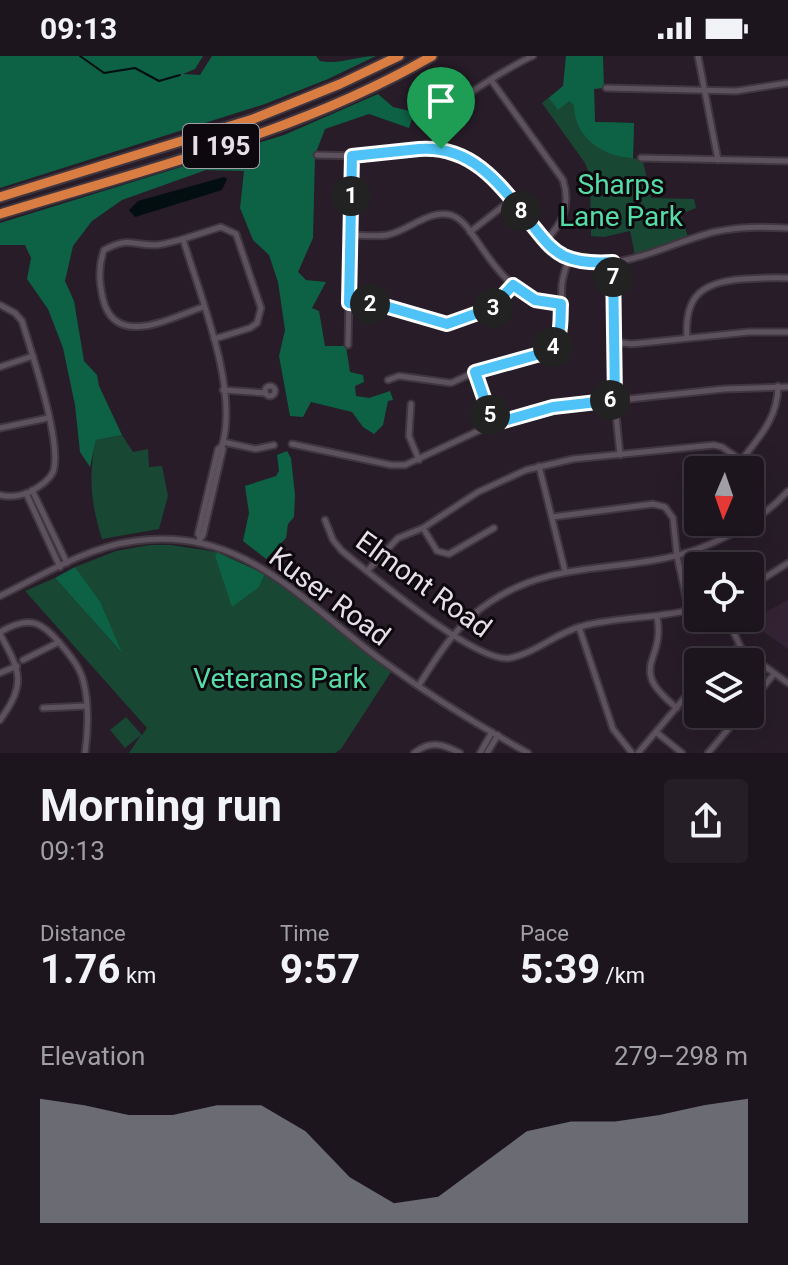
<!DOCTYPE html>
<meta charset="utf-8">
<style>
:root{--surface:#1d151e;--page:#251e27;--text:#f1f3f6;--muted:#a09fa4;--line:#3b343c;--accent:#8c9099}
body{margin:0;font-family:Roboto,sans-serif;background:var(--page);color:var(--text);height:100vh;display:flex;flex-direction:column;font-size:30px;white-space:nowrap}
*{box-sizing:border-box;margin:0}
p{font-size:26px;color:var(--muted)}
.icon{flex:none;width:44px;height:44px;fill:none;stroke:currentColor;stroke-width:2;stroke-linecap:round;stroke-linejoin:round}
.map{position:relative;height:697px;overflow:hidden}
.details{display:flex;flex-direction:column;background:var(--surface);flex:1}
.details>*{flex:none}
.needle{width:52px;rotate:182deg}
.fabs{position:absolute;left:684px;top:400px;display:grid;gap:16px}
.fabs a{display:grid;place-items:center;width:80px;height:80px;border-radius:8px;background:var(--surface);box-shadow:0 8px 32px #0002,0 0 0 2px var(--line);font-size:40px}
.pin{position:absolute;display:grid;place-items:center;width:68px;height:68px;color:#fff;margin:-82px -34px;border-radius:50% 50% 50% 0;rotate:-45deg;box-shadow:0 0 8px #0007}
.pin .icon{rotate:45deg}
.km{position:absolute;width:40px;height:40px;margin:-20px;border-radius:50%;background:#222;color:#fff;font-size:22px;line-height:40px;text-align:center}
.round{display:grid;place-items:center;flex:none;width:84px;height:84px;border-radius:8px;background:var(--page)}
.headline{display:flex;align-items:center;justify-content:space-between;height:136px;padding:0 40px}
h1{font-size:44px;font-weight:700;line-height:60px}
.stats{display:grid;grid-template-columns:repeat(3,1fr);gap:12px;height:136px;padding:8px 40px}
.stats div{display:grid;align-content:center}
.stats b{font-size:40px;font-weight:700}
.stats small{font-size:22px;font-weight:400}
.stats p{font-size:22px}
.chart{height:224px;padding:16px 40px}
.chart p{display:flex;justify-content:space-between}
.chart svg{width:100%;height:144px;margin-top:8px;fill:var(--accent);opacity:.7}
.status{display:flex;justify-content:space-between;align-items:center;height:56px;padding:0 40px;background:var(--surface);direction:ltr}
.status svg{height:22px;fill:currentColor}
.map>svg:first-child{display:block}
.built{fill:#332334}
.green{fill:#184734}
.forest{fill:#0d6144}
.water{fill:#020e10}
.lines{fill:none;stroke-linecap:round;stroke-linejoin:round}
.stream{stroke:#020e10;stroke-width:2}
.minor-casing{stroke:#3f363f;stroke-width:9}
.highway-casing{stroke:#3f363f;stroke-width:13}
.minor{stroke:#5e515e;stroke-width:5}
.highway{stroke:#da7d43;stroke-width:9}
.route-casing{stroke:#fff;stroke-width:16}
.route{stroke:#4fc3f7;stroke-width:10}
.labels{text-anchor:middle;stroke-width:6;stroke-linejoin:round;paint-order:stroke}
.shield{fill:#0d080d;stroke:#a59ea6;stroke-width:2}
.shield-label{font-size:26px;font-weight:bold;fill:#e6dfe7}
.park-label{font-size:28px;fill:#56dca7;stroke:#0d080d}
.street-label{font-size:28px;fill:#e6dfe7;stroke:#0d080d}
</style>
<div class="status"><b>09:13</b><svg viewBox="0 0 49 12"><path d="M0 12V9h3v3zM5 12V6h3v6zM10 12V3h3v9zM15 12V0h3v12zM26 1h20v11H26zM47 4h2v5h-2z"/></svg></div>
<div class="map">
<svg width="788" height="697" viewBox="0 0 788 697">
<rect width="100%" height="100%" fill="#271c28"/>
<path class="built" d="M788,544v49l-25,-17 -7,-15z"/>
<g class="green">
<path d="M563,30l31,2 1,34 39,1 -1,35 10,3 8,37 43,1 2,9 -15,6 7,23 -53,18 -5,-24 -26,6 -13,-1 -1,-60 -5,-13 -43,-60z"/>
<path d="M122,379l11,17 15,-3 1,18 13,-1 6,30 -9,33 -57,10c-11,-34 -14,-64 -6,-99z"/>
<path d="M149,489h22l46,7 -2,5 44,30 6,-13 128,95 -52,80 -6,4h-206l12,-18 -16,13 -15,-18 16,-13 16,18 5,-7 -122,-137 30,-13 65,73 -20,-50 -25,-34 41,-16z"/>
</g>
<g class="forest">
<path d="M0,0h203l-8,13 -12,5 17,1 12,-19h104l4,5c21,4 35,-5 56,-5l-48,23 -63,25 -265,84z"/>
<path d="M566,0h37l1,32 -10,1 1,33 39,1 -1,35c-29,-1 -59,-20 -59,-53l-5,-4 -11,9 -9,-12 14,-12z"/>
<path d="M378,38l15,13 21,5 -5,16 -40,-14 -44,15 -10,26 -2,83 -15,34 8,8 20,2 -14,26 7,3 6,35h21l4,26 13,3 1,7 -9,4 1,10 13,2 21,-7 3,9 -5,1 -5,24 -9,9 -11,-7 -11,-15 -41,-10 -8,15 -13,-1 -11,-60 6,-26 -7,-48 -9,-27 -16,-15 -13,-32 4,-37 -38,-1 -84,30 -30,21 -19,25 -8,35 9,20 10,60 13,14 2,11 23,49 -26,5 -6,27 -10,-15 -5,-47 -12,-57 -15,-39 -21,-30 4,-21 -6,-13h-25v-22l284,-88z"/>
<path d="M287,395l4,7 4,37 -1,22 -6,7 -2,14 -20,21 -23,-18 6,-28 -4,-27 31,-10 3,-5 -2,-16z"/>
<path d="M217,496l48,22 -6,13 -27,20 -17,-51z"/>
<path d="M75,511l25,34 22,52 -67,-75z"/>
</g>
<path class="water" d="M224,121l3,2 -5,11 -87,27 -6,-7 9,-9z"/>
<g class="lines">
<path class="stream" d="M80,0l24,17 31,-5 24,13 21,-6"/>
<defs>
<g id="minor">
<path d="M698,0l20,104"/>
<path d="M491,24l72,100c8,25 0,43 -18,61"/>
<path d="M606,32l130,3 52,-8"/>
<path d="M436,93c1,-10 0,-23 6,-32 14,-18 69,-51 91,-61"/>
<path d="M317,99l45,1 65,-8 31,6 33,21 59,71c48,41 113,-2 164,-14 25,-6 49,-5 74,-4"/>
<path d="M641,102l147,3"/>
<path d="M470,176l42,-33"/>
<path d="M350,179c12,0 26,2 37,0 21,-4 42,-26 64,-20 12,4 19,16 26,26 22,32 42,61 84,63"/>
<path d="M183,183c-8,2 -17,5 -26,6 -25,1 -27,-9 -53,5 -6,17 -5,31 -1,49 12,50 67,19 100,8"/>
<path d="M613,206v123l7,70"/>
<path d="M349,247l36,3 62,18 45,-16 21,-23"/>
<path d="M0,249l15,8 7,8c9,30 41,123 31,151 -4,9 -14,15 -23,20 -10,4 -19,6 -30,3"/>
<path d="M687,282c-3,-43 16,-56 56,-59 15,-1 30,-2 45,-1"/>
<path d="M614,286l18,2 117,-12h39"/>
<path d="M348,289l4,-189"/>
<path d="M0,311l33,-11"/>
<path d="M475,316l18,52"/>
<path d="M388,324l11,-4 52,7 24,-11 72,-20c20,-15 13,-46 15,-68 1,-9 4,-17 7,-26"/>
<circle cx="270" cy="335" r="5"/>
<path d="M223,334l42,3"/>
<path d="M411,348l-2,32 10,24"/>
<path d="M0,372l48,-10"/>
<path d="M223,386l33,7 18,-4"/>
<path d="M292,388l99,21h14l88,-41 60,-17 171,-18 64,-2"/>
<path d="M539,410l26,105"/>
<path d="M734,414c20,-28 44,-48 44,-84"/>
<path d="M32,434l35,73"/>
<path d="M26,437l34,74"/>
<path d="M552,461l101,-13 12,3 8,11 4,38 12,55"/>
<path d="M325,464l8,20 9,11c30,24 134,113 168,107 26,-5 47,-26 73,-32 38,-10 77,-7 115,-18"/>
<path d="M423,472l14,23 12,3 45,-26"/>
<path d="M200,481l-2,-3 20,-85 4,-3"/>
<path d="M198,486l5,-7 20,-86 -1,-3c17,-58 -22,-150 -39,-207l38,-12 15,7 25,74 -4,15 -7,5 -36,11"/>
<path d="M367,515l31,-33 25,-10 55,-36 48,-22 47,-11 141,-14 8,2 19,13"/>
<path d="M750,531l38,-24"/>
<path d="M0,540c43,-21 87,-49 135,-55 109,-16 169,63 249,121 45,33 95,64 144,91"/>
<path d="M657,561c9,46 -32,49 20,91"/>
<path d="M727,562l15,32 46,33"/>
<path d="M579,571l34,102 19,24"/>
<path d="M0,576c30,-17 42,-11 63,15 9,11 18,22 21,37 5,20 4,49 1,69"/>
<path d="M0,578c20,37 27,49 0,86"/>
<path d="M23,604l36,-18"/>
<path d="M717,606l22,-15"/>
<path d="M0,617l17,-7"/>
<path d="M419,629c20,-32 39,-62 71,-83 55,-37 109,-31 171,-43 45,-8 96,-34 127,-68"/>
<path d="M750,647l24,-29"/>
<path d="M43,652l43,-2"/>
<path d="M656,676l26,21"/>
<path d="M414,697c16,-13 29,-9 46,0"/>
<path d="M480,697l12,-21"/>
<path d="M487,697l11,-18"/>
<path d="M638,697l60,-71"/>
<path d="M708,697l33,-39"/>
</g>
<g id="highway">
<path d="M0,141l253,-78 87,-35 59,-28"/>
<path d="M0,158c146,-45 299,-81 432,-158"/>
</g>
</defs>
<use href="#minor" class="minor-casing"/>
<use href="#highway" class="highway-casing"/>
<use href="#minor" class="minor"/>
<use href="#highway" class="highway"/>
</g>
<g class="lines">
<defs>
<path id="route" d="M419,93c55,-4 83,38 114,77 9,11 17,23 31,30 15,7 33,7 49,6l2,138 -62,7 -60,17 -18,-52 72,-20c16,-12 13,-29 14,-48l-26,-4 -22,-15 -21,23 -45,16 -62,-18 -36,-3 3,-147z"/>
</defs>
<use href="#route" class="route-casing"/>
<use href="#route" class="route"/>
</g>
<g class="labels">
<rect class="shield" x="183" y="68" width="76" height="44" rx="6"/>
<g class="shield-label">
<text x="221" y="99">I 195</text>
</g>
<g class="park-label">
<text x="621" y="138">Sharps<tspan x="621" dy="32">Lane Park</tspan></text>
<text x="280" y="632">Veterans Park</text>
</g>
<g class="street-label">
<text transform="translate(424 528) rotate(36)" y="10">Elmont Road</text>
<text transform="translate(330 540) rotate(37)" y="10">Kuser Road</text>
</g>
</g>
</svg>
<div class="fabs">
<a><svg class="needle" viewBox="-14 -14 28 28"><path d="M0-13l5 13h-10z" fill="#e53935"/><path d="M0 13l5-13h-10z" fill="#a09fa4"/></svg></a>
<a><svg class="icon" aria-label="locate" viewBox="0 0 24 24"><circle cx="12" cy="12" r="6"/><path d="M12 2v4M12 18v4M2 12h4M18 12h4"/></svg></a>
<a><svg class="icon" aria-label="layers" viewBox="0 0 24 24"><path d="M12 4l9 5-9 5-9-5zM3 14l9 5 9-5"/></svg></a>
</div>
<div class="pin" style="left:441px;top:93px;background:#1e9e55"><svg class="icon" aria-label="arrive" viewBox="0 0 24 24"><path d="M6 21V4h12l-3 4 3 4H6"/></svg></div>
<b class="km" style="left:351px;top:140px">1</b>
<b class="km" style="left:370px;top:248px">2</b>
<b class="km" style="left:493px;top:252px">3</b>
<b class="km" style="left:553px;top:291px">4</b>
<b class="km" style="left:490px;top:359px">5</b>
<b class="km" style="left:610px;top:344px">6</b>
<b class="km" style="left:613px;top:221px">7</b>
<b class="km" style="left:521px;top:155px">8</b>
</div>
<section class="details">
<div class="headline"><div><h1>Morning run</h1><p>09:13</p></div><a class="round"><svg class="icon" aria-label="share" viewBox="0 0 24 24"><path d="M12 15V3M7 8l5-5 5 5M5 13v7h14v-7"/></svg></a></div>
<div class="stats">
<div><p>Distance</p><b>1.76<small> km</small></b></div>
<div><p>Time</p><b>9:57</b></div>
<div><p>Pace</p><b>5:39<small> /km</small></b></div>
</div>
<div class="chart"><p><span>Elevation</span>279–298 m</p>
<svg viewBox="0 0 160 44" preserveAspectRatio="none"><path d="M0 44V6L10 8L20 11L30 11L40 8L50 8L60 16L70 30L80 38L90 36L100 26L110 16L120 13L130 13L140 11L150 8L160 6V44z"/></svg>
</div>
</section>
